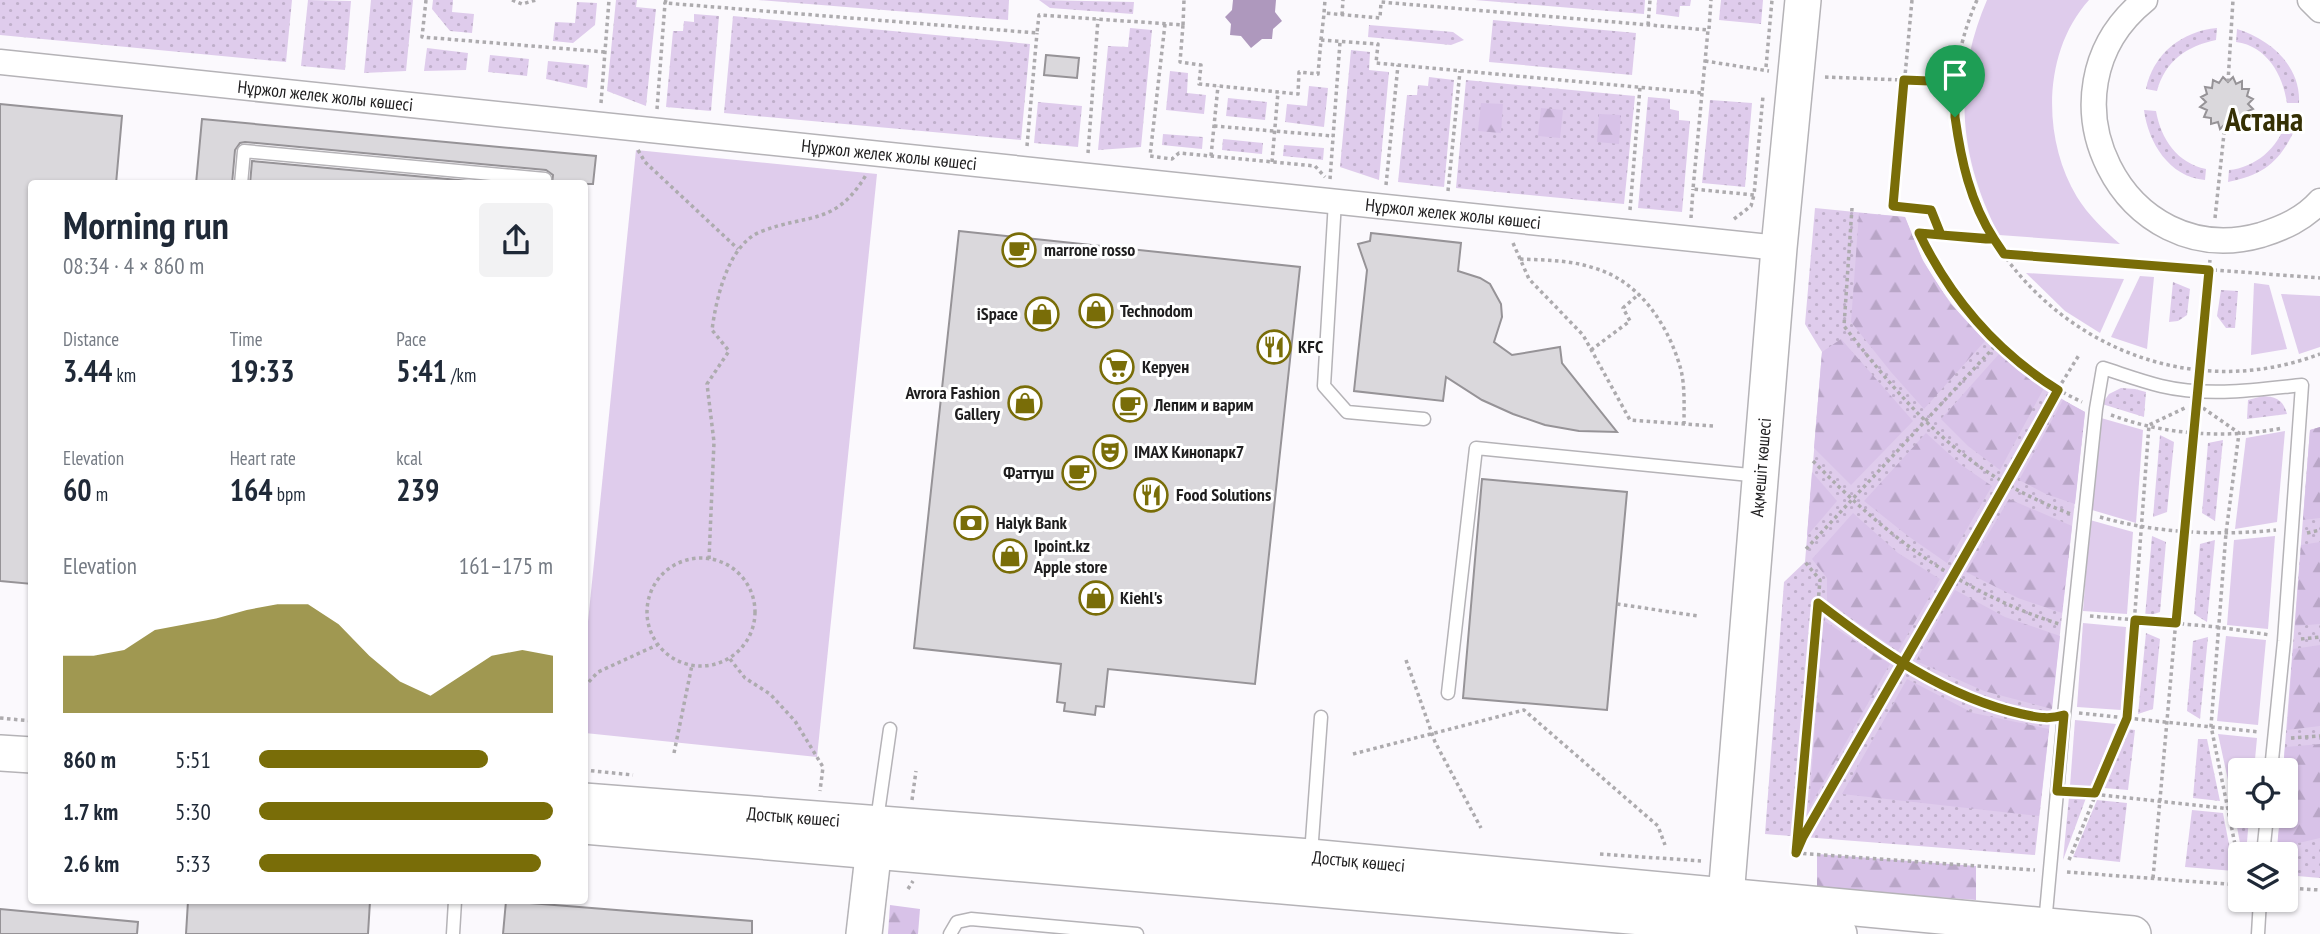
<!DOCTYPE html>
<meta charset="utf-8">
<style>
:root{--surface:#fff;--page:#f2f2f3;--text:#1f2937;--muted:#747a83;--accent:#796d08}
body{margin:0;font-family:"PT Sans Narrow",sans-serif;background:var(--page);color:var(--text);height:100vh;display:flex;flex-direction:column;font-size:26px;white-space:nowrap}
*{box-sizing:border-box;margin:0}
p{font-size:23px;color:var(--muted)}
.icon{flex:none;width:38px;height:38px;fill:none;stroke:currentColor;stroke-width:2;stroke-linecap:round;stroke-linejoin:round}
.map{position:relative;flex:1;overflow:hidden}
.details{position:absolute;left:28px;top:180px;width:560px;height:724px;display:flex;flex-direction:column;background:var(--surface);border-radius:7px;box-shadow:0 2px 5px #0004}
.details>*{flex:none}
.buttons{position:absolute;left:2228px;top:758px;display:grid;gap:14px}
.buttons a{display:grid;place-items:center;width:70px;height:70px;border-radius:7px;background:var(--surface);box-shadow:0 2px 5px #0004;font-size:35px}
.pin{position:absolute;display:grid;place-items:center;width:60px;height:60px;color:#fff;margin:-72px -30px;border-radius:50% 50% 50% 0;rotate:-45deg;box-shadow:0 0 7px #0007}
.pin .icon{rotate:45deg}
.round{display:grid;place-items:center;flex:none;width:74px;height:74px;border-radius:7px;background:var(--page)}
.head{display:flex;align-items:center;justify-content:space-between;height:119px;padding:0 35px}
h1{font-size:38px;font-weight:700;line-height:52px}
.metrics{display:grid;grid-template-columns:repeat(3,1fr);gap:10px;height:119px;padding:7px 35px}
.metrics div{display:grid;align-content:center}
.metrics b{font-size:30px;font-weight:700}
.metrics small{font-size:19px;font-weight:400}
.metrics p{font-size:19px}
.chart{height:196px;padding:14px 35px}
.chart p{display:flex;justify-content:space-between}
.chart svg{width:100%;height:126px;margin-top:7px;fill:var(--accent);opacity:.7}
ul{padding:0 35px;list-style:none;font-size:23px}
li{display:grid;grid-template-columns:112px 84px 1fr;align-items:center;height:52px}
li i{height:18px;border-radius:9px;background:var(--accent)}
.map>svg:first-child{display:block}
.grass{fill:url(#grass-dots)}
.forest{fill:url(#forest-firs)}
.green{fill:#dfccec}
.water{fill:#ae98bd}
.building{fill:#dad8dc;stroke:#969397;stroke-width:2}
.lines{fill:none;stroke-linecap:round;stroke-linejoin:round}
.lane-casing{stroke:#b5b3b7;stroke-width:15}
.street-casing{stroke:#b5b3b7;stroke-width:27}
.secondary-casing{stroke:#b5b3b7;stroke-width:38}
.path{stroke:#adabae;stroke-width:3.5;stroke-dasharray:3.5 3.5;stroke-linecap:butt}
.lane{stroke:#fff;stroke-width:12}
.street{stroke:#fff;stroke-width:24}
.secondary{stroke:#fff;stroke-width:35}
.route-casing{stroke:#fff;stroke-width:14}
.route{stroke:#796d08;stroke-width:9}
.labels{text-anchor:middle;stroke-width:6;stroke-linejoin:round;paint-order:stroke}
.street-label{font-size:18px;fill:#1e1d1e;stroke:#fff}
.poi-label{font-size:18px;font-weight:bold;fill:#1e1d1e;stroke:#fff;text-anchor:start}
.town-label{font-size:32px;font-weight:bold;fill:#353004;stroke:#fff}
</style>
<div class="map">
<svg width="2320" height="934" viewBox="0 0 2320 934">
<defs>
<pattern id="grass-dots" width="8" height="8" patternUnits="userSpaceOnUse" patternTransform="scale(1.75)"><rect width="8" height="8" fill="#dfccec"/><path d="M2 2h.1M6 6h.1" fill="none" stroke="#bfafca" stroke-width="1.8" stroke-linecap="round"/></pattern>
<pattern id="forest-firs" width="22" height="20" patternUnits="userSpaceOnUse" patternTransform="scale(1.75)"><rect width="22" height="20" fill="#d8c2e8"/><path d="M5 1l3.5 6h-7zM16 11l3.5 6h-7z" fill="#b9a6c7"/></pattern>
</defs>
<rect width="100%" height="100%" fill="#fbf9fd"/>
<g class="grass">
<path d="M0,0h292l-6,62 -286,-27z"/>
<path d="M308,0l43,1 -6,69 -44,-4z"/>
<path d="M371,0h42l-7,71 -42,2z"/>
<path d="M433,0h20l-1,12 22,2 -2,19 -22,-2 -18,-22z"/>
<path d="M616,0h21l-1,7 20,2 -10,97 -39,-15z"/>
<path d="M758,0h251l-1,20z"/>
<path d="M1039,0l95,2 -1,12 -83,-6z"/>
<path d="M1475,0h170l-1,14z"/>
<path d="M1657,0h34l-1,6h-10l-1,11 -23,-3z"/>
<path d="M1721,0h42l-2,24 -42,-4z"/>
<path d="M577,2l20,1 -2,22 -22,18 -20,-2 2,-19 20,1z"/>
<path d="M694,14l25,2 -8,95 -45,-4 7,-76h10l1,-10 10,1z"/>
<path d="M733,16l297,28 -9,96 -297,-27z"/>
<path d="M1493,20l143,13 -4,42 -143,-13z"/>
<path d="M1369,25l84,7 11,8 -13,5 -83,-8z"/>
<path d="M1130,28l22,2 -11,117 -43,3 10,-104 20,1z"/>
<path d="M2217,28l-1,12c-29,6 -51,21 -59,51l-11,-2c7,-35 36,-58 71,-61z"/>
<path d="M2237,29c33,10 64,37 62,74h-12c-4,-28 -20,-57 -51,-61z"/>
<path d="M427,48l41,5 -2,17 -42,1z"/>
<path d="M1351,50l19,2 -1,18 20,2 -10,108 -39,-13z"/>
<path d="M490,55l39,4 -2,17 -39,-4z"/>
<path d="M548,61l41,4 -2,23 -41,-9z"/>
<path d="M1170,71l18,2 -1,20 19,2 -2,19 -38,-4z"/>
<path d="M1429,77l25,3 -10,107 -46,-5 9,-87h10l1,-10 10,1z"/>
<path d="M1466,80l169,16 -11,108 -168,-16z"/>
<path d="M1309,86l19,2 -4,39 -39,-5 2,-18 20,2z"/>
<path d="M1648,97l22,2v10l9,2v9l11,1 -8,91 -44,-4z"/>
<path d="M1228,98l39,4 -2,18 -39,-4z"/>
<path d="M1710,100l42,3 -7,84 -43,-4z"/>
<path d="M1038,102l44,4 -4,41 -44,-4z"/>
<path d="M2144,110l12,1c5,28 21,52 50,58l-1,11c-36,-3 -57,-38 -61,-70z"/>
<path d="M2298,122c-15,36 -31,53 -70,60l1,-12c25,-2 50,-22 56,-47z"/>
<path d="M1163,134l40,3 -1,12 -40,-4z"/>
<path d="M1223,139l40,4 -1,11 -40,-4z"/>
<path d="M1284,145l40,3 -1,12 -40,-4z"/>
<path d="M1815,208l90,9c6,15 11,31 19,45 37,67 95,114 161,150l-50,443 -270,-21 19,-252 21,-20 17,-210 -17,-28z"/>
<path d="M2173,282l17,7 -3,26 -9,6 -9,1z"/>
<path d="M2221,290l17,1 -3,37h-9l-9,-12z"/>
<path d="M2121,388l14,1 11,3 -2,25 -42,-13 7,-10z"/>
<path d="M2263,396c14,1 20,4 24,18l-40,5 1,-19z"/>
<path d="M2320,427v451l-34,-3v-21h-9l3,-38h6v-46h-3l27,-340z"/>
<path d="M2160,435l14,7 -7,70 -14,5z"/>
<path d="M2223,440l-8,81 -13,-8 6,-70z"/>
<path d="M2152,536l14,6 -6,70 -15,5z"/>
<path d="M2215,540l-8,82 -13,-8 6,-70z"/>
<path d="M2146,633l14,6 -7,70 -15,5z"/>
<path d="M2208,637l-8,82 -13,-8 6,-70z"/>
<path d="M2127,729l8,1 -7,60 -24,-2z"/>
<path d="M2198,739h9l13,62 -27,-3z"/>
<path d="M2069,797l17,1 -23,62z"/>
<path d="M2097,800l30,3 -7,59 -47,-5z"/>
<path d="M2192,810l31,3 11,58 -49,-4z"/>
<path d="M2235,816l14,2 -3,36h-4z"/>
</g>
<g class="forest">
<path d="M1481,103l22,1 -2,29 -23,-2z"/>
<path d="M1541,108l22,2 -3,28 -22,-2z"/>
<path d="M1599,114l22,1 -2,29 -22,-2z"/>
<path d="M1859,213l46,4 18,44 27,42 35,38 -61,68 -33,-37 -40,-50z"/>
<path d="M1841,339l72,82 -62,64 -37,-37 8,-96z"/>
<path d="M1999,354l45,34 -44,82 -32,-24 -27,-27z"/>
<path d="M2063,400l22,12 -10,92 -29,-10 -27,-14z"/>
<path d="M2320,427v91l-17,2 7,-90z"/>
<path d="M1926,433l34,31 32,22 -45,77 -39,-27 -44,-35z"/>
<path d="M1812,472l25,29 -30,35z"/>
<path d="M2009,499l63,27 -10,87 -44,-15 -52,-26z"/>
<path d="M1853,513l45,40 42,26 -42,72 -71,-50v-23l-15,-19z"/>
<path d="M2320,542v82l-25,2 6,-81z"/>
<path d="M1955,590l50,27 55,19 -8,73 -68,-18 -68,-30z"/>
<path d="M1823,620l67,44 -81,144z"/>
<path d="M2320,645v81l-33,4 6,-81z"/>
<path d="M1907,679l66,34 76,16 -10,87 -197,-22z"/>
<path d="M2320,744v94l-43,10 3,-32h6v-46h-3l2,-23z"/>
<path d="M1817,854l159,12v34l-159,-12z"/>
<path d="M890,905l30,4 -2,25h-30z"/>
</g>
<g class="green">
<path d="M1987,0h102c-47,52 -47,139 -12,197 11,18 27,33 43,47l-121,-9c-40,-77 -47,-154 -12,-235z"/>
<path d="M636,150l241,24 -60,583 -232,-24v-82z"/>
<path d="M2026,273l98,6 -24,54 -35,-22z"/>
<path d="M2140,276l14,1 -7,72 -36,-12z"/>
<path d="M2254,283l15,2 18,64 -36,6z"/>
<path d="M2281,294l39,2v51l-21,7z"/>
<path d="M2101,418l42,12 -7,93 -44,-13z"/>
<path d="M2285,431l-8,91 -42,7 11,-91z"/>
<path d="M2090,520l43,12 -6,82 -44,-3z"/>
<path d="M2275,536l-7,93 -41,-4 7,-85z"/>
<path d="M2083,623l43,4 -5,83 -44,-3z"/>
<path d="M2226,636l40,4 -8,85 -41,-4z"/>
<path d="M2075,720l41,4 -25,62h-21z"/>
<path d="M2218,734l39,4 -3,32h-14v34l-7,-1z"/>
</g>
<path class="water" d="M1233,0h43l-1,12 7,9 -9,8 -1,10h-10l-11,9 -10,-12 -11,-1 1,-11 -6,-7 7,-7z"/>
<g class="building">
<path d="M1046,55l33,3 -2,20 -33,-3z"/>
<path d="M2223,77l5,5 5,-5 3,7 6,-3v8h7l-2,7 6,3 -5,5 5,5 -7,3 2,7h-7v7l-7,-3 -4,7 -5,-6 -5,5 -2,-7 -7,2v-6l-7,-1 3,-7 -7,-3 6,-5 -5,-5 6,-3 -2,-7 7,1 1,-8 6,3z"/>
<path d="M0,104l122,12 -6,68h-84v400l-32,-3z"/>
<path d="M202,119l394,37 -3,28h-41l1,-9 -7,-5 -301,-28 -5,1 -5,7 -3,34h-36z"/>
<path d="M252,161l250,23h-252z"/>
<path d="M959,231l341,36 -45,417 -147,-15 -4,38 -8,-1 -1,9 -31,-4 1,-8 -8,-1 4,-38 -147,-16z"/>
<path d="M1371,233l90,10 -3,28 22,7 10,6 11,20 1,13 -8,25 18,13 48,-8 2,16 55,69 -38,-1 -34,-6 -32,-11 -31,-14 -36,-23 -3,24 -89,-10 13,-121 -9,-26 12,-3z"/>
<path d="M1482,479l145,13 -20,218 -144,-12z"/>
<path d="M188,901h182l-2,33h-182z"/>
<path d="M506,901l246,20v13h-249z"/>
<path d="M0,909l138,13 -1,12h-137z"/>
</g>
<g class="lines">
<defs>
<g id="lane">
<path d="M241,184l3,-33 301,28"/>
<path d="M1335,201l-11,185 23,26 77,7"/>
<path d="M1448,693l28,-245 284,28"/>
<path d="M877,820l13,-91"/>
<path d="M1311,854l10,-137"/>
<path d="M2263,854l4,-38"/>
<path d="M2045,924l19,-209 32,-306 7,-41c19,6 38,13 58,18 46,11 94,4 141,-1l-18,256 -13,129"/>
<path d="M453,934l2,-33"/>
<path d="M950,934l7,-12 14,-3 166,15"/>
<path d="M2258,934l2,-34"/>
</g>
<g id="street">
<path d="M2145,0c-114,92 -21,274 116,235 22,-7 43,-16 59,-34"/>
<path d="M2310,0l10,10"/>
<path id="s1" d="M0,62l1779,186"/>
</g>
<g id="secondary">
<path d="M0,753l32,2"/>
<path id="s2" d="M584,801l726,56 823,77"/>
<path d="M584,826l1255,108"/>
<path id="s3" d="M1724,921l55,-673 24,-248"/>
<path d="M864,934l12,-104"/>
</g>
</defs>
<use href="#lane" class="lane-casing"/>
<use href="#street" class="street-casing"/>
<use href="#secondary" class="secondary-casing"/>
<g class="path">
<path d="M426,0l-4,37 183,15"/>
<path d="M512,0l10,4 14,-4"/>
<path d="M666,0l-1,3 372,30 2,-18 144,10 -3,37 21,3 -2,19 99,10 1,-22 19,2 3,-34 57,4 -2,19 326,30 6,-63 -327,-28 -1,16 -56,-5 1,-13"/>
<path d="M1912,0l-19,206 38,4 10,25"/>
<path d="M1977,0c-95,214 126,436 343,354"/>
<path d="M1342,15l1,-15"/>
<path d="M1165,24l-15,132 22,3 7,-6 136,13 10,11"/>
<path d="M1183,25l1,-25"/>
<path d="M1648,25l2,-25"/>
<path d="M1709,29l2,-29"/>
<path d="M1321,40l3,-26"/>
<path d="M1705,61l64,10"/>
<path d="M1766,67l6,-67"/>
<path d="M1825,77l130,5"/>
<path d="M2228,82l5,-82"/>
<path d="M1702,93l-9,96 61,6 9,-99"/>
<path d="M601,103l8,-103"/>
<path d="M657,109l8,-106"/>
<path d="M1214,126l119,10"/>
<path d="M1027,146l10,-113"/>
<path d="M638,150l7,12 93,87"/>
<path d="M1088,153l10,-134"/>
<path d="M1211,156l7,-70"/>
<path d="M1272,162l6,-70"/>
<path d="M1330,179l10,-137"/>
<path d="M1386,185l12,-120"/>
<path d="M1448,191l12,-120"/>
<path d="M1852,208l-8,118c66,85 123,150 227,188"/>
<path d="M1630,210l10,-123"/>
<path d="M1691,218l2,-29"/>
<path d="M2215,218l10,-94"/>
<path d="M1734,219l17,-13 3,-11"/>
<path d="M1995,239l-76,-6c36,73 88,134 163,169"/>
<path d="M1513,243l16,36 54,56 47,85 84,6"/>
<path d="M2004,254l316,24"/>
<path d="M1520,259c25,1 50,1 74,9 46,13 75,58 87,102 4,17 3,36 3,54"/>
<path d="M1591,350l39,-29 -7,-13 16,-14"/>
<path d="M2198,374l12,-114"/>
<path d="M2058,389l21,-34"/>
<path d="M2203,408l36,25 -13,100 -15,193 29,143"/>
<path d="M2111,415c54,20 115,24 172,13"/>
<path d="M1813,461c73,75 145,130 246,163"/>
<path d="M2100,517c56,16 118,19 176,13"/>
<path d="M2307,533l13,-3"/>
<path d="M1806,549l191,-205"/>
<circle cx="701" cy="612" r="54"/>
<path d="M709,559l5,-117 -7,-58 22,-33 -17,-21c4,-31 16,-85 48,-98 47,-19 75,-5 106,-57"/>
<path d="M1818,603c52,40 119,88 182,106 16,4 32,7 48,10"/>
<path d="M1617,604l81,12"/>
<path d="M2090,616l128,11 52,8"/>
<path d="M2301,639l19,-2"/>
<path d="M730,659l15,19 25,16 25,27 28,46 -3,24"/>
<path d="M1406,660l29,82 46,86"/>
<path d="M584,687l14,-15 59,-27"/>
<path d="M2079,713l181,19"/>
<path d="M0,718l32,3"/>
<path d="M2291,738l29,-2"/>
<path d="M674,753l18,-88"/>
<path d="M1353,754l171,-44 134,116 7,19"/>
<path d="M584,770l49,5"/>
<path d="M2074,792l166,18"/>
<path d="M912,800l4,-29"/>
<path d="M1797,847l23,-267 -15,-18"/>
<path d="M1796,853l262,-463"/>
<path d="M1796,853l239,17"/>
<path d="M1600,854l101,7"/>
<path d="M2069,860l58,-142 22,-293 38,-18"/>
<path d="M2067,872l173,13"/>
<path d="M2153,878l42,-472"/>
<path d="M2286,888l34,2"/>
<path d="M908,889l5,-8"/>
</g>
<use href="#lane" class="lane"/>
<use href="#street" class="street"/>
<use href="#secondary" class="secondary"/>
</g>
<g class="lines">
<defs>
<path id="route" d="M1955,117c6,43 15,85 39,122h-8l-67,-6c32,66 76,118 139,157 -82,150 -170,298 -255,447l-7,16 22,-250c61,47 127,94 204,111 15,3 26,6 42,1l-7,76 38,2 32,-75 8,-98 41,3 33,-353 -205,-16 -10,-15 -53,-4 -10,-25 -38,-4 11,-126 51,2v35"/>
</defs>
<use href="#route" class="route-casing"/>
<use href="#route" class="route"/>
</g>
<defs>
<symbol id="cafe-ring" viewBox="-11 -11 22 22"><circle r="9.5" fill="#fff" stroke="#796d08" stroke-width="1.5"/><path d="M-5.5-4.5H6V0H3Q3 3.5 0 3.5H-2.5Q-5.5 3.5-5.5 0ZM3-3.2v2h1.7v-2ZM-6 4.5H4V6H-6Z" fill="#796d08"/></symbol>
<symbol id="shop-ring" viewBox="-11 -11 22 22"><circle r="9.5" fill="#fff" stroke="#796d08" stroke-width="1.5"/><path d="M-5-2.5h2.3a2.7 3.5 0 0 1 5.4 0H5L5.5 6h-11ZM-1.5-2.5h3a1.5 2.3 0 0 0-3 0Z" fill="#796d08"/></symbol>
<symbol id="restaurant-ring" viewBox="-11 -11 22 22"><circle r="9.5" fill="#fff" stroke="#796d08" stroke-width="1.5"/><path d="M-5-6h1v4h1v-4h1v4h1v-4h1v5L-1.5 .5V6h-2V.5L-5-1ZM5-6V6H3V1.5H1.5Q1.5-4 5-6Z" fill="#796d08"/></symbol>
<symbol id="supermarket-ring" viewBox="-11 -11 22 22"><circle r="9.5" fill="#fff" stroke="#796d08" stroke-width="1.5"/><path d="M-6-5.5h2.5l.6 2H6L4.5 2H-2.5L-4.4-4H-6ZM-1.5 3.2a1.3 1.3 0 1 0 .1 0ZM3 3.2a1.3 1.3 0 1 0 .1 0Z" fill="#796d08"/></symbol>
<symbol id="theatre-ring" viewBox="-11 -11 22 22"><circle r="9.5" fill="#fff" stroke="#796d08" stroke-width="1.5"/><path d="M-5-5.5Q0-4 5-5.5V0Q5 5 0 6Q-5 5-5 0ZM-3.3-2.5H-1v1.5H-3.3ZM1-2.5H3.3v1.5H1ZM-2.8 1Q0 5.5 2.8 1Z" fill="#796d08"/></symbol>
<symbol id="bank-ring" viewBox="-11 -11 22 22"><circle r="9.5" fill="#fff" stroke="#796d08" stroke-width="1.5"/><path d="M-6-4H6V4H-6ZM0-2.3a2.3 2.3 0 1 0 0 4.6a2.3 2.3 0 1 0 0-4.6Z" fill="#796d08"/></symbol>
</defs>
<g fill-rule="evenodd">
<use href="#cafe-ring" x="1000" y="231" width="38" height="38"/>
<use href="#shop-ring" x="1077" y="292" width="38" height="38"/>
<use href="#shop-ring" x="1023" y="295" width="38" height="38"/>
<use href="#restaurant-ring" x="1255" y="328" width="38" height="38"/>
<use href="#supermarket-ring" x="1098" y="348" width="38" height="38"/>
<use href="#shop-ring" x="1006" y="384" width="38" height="38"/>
<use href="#cafe-ring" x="1111" y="386" width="38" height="38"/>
<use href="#theatre-ring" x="1091" y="433" width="38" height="38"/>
<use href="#cafe-ring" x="1060" y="454" width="38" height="38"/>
<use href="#restaurant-ring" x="1132" y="476" width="38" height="38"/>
<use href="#bank-ring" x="952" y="504" width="38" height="38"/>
<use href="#shop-ring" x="991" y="537" width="38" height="38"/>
<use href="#shop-ring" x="1077" y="579" width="38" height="38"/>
</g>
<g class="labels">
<g class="street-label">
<text dy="6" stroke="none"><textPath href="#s1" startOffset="327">Нұржол желек жолы көшесі</textPath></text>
<text dy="6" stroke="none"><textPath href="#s1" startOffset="894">Нұржол желек жолы көшесі</textPath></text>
<text dy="6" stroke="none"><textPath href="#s1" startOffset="1461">Нұржол желек жолы көшесі</textPath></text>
<text dy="6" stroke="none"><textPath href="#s3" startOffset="455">Ақмешіт көшесі</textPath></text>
<text dy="6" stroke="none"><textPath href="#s2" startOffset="210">Достық көшесі</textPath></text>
<text dy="6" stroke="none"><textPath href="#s2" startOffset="777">Достық көшесі</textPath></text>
</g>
<g class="poi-label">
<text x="1044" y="256">marrone rosso</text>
<text x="1120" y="317">Technodom</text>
<text x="1018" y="320" text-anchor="end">iSpace</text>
<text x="1298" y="353">KFC</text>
<text x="1142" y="373">Керуен</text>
<text x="1000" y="399" text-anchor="end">Avrora Fashion<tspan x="1000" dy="21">Gallery</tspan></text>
<text x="1154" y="411">Лепим и варим</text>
<text x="1134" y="458">IMAX Кинопарк7</text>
<text x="1054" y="479" text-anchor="end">Фаттуш</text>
<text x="1176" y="501">Food Solutions</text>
<text x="996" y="529">Halyk Bank</text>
<text x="1034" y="552">Ipoint.kz<tspan x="1034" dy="21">Apple store</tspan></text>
<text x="1120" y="604">Kiehl's</text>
</g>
<g class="town-label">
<text x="2264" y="131">Астана</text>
</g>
</g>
</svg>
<div class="buttons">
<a><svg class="icon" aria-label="locate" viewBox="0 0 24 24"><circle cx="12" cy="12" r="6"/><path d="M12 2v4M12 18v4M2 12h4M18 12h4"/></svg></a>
<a><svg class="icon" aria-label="layers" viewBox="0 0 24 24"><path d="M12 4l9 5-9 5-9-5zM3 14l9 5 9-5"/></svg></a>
</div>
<div class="pin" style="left:1955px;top:117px;background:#1e9e55"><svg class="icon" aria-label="arrive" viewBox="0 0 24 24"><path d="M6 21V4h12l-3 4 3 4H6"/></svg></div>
<section class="details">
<div class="head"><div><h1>Morning run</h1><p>08:34 · 4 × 860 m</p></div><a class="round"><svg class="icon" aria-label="share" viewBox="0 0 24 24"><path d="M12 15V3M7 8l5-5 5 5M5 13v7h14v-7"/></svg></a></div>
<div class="metrics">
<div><p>Distance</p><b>3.44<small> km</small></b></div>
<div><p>Time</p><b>19:33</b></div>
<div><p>Pace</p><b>5:41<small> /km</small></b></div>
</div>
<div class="metrics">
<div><p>Elevation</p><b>60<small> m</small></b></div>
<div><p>Heart rate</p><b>164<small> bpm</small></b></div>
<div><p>kcal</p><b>239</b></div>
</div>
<div class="chart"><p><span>Elevation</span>161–175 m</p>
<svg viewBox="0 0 160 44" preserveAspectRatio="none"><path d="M0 44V24L10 24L20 22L30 15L40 13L50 11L60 8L70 6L80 6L90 13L100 24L110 33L120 38L130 31L140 24L150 22L160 24V44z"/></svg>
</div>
<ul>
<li><b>860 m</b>5:51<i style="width:78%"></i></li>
<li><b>1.7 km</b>5:30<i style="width:100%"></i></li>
<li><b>2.6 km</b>5:33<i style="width:96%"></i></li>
</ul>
</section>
</div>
